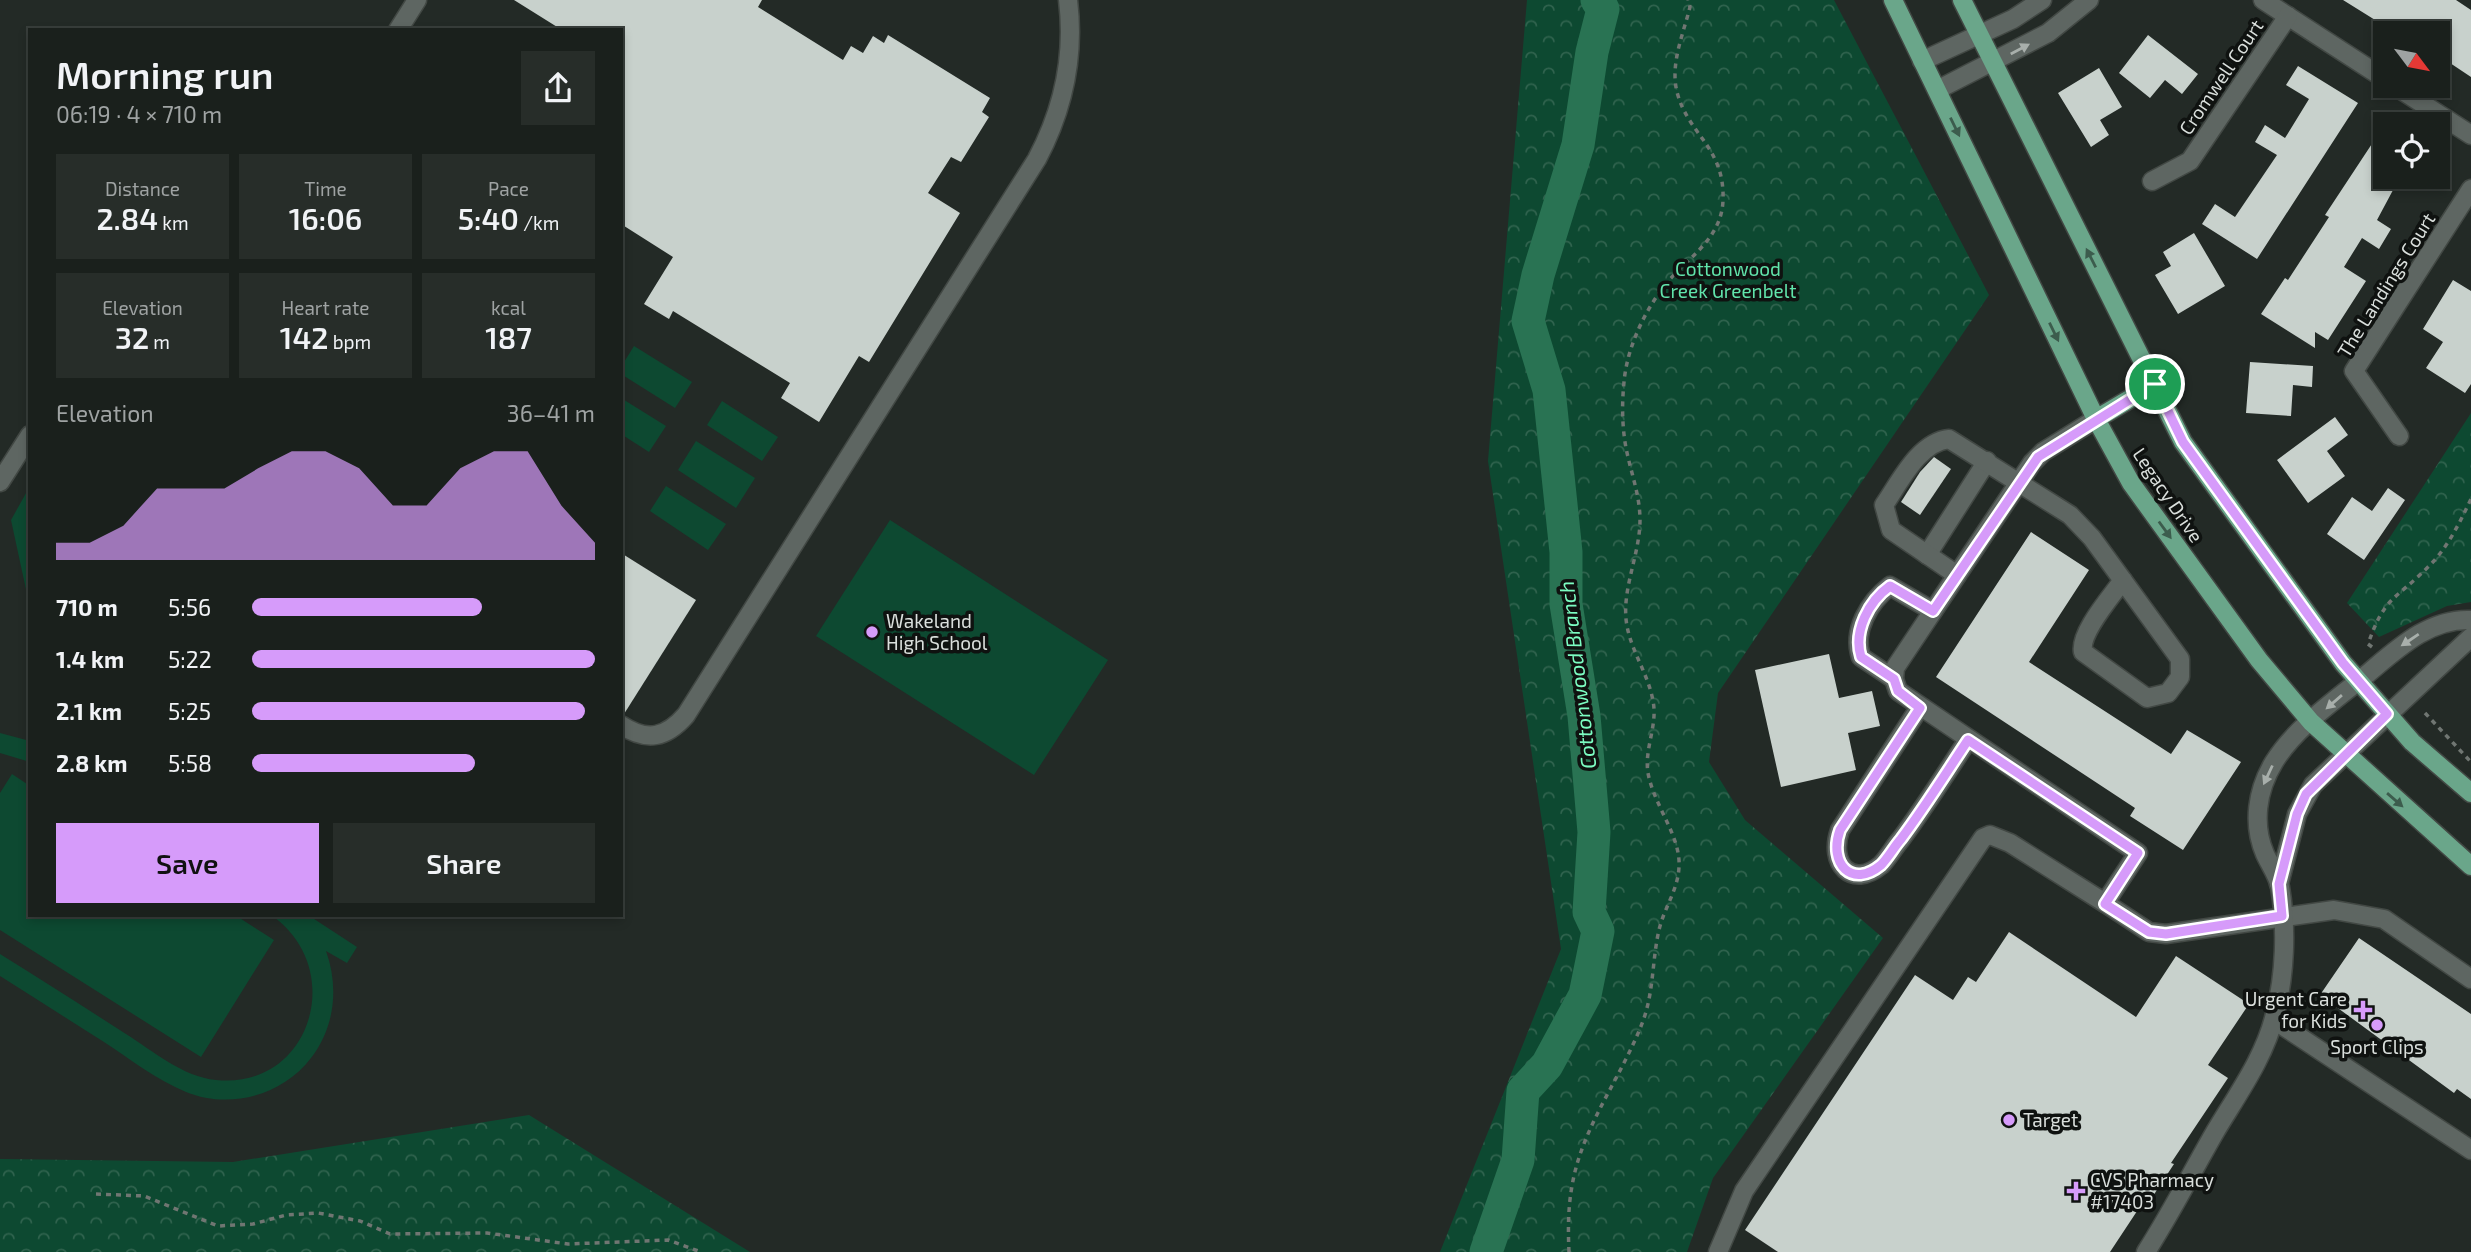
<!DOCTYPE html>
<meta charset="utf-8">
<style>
:root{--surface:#1a201c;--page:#272d29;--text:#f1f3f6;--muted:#9fa3a3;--line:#383e3b;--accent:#d69bfa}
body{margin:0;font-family:"Exo 2",sans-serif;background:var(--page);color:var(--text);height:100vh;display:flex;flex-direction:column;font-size:26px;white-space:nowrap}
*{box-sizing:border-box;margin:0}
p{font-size:23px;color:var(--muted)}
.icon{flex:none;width:38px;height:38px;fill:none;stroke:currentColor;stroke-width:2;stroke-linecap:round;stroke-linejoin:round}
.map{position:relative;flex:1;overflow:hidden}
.details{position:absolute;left:28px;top:28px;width:595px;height:889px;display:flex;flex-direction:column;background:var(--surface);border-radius:0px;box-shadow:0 4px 10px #0003,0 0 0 2px var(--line)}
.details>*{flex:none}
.needle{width:46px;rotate:122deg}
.controls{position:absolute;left:2373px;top:21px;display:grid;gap:14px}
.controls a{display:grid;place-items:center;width:77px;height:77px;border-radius:0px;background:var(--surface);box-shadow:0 4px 10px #0003,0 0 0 2px var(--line);font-size:35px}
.pin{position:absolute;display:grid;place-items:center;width:60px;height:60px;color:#fff;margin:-30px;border:4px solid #fff;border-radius:50%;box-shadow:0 2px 7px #0007}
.round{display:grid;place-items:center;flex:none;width:74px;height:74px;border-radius:0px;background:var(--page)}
.head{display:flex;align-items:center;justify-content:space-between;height:119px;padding:0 28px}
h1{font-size:38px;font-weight:600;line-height:52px}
.figures{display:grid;grid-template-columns:repeat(3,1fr);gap:10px;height:119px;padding:7px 28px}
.figures div{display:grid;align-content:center;border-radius:0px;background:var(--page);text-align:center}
.figures b{font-size:30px;font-weight:600}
.figures small{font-size:19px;font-weight:400}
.figures p{font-size:19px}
.chart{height:196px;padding:14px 28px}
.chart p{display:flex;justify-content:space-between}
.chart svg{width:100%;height:126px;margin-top:7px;fill:var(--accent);opacity:.7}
.cta{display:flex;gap:14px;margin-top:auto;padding:14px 28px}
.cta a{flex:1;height:80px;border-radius:0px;background:var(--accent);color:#111;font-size:28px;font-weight:600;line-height:80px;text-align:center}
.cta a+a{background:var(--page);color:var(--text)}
ul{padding:0 28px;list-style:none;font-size:23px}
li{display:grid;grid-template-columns:112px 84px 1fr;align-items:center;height:52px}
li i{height:18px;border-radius:9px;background:var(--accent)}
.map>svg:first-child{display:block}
.green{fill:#0d4931}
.forest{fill:url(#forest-crowns)}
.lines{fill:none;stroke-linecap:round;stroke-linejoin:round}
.river{stroke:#297353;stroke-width:33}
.building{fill:#c8d1cc}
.minor-casing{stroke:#424844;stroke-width:21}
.major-casing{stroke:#424844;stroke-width:21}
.path{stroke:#707672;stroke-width:3.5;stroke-dasharray:5 5;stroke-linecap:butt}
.minor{stroke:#5e6662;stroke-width:18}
.major{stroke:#6aa68a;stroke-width:18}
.oneway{fill:#a8afab}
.oneway2{fill:#3c5c4d}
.route-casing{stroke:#fff;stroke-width:14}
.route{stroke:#d69bfa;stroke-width:9}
.poi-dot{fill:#d69bfa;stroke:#0f1210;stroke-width:2.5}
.labels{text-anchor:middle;stroke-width:7;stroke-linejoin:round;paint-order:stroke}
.street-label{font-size:19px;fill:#dadfdc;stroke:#0f1210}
.park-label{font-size:19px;fill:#61e4ab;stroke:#0f1210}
.poi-label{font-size:19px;fill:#dadfdc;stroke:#0f1210;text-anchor:start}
.water-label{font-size:21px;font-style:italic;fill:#7cfdc2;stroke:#0f1210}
</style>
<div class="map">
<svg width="2471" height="1252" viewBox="0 0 2471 1252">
<defs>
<pattern id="forest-crowns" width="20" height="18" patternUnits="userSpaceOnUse" patternTransform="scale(1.75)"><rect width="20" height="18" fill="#0d4931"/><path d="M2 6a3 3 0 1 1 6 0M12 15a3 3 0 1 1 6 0" fill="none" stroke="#30634e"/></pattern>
</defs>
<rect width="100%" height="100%" fill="#232a26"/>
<g class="green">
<path d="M634,346l58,36 -17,26 -54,-34v-7z"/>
<path d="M621,398l45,28 -17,26 -28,-18z"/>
<path d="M722,401l56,36 -16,24 -55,-36z"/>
<path d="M696,441l59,37 -19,30 -58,-38z"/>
<path d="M30,486v122l-19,-88z"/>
<path d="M666,486l60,38 -18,26 -58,-39z"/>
<path d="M890,520l218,140 -74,115 -218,-139z"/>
<path d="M0,733l30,8v21l-30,-9z"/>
<path d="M12,774l18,12v129h205l39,25 -73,117 -201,-127v-137z"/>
<path d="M271,915h37l49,32 -10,16 -21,-12c13,36 9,76 -15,107 -28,37 -81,52 -125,34 -29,-12 -56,-33 -82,-50 -35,-22 -69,-44 -104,-66v-22c42,26 84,53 126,80 27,17 57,43 90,46 95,10 132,-112 55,-165z"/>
</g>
<g class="forest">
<path d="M1527,0h307l155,295 -271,398 -9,69 36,58 138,118 -170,240 -26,74h-247l121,-303 -73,-488z"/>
<path d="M2471,413v189l-24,4 -68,31 -32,-34z"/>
<path d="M529,1115l221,137h-750v-93l233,3z"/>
</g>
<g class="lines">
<path class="river" d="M1486,1252l32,-92 5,-69 24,-26 38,-70 13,-64 -9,-19 5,-80 -10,-116 -18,-112v-52l-17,-162 -21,-69 10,-46 40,-130 14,-93 11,-43 -6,-9"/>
</g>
<g class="building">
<path d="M514,0h248l-4,7 85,53 8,-14 12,7 10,-17 11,7 4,-8 102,63 -8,14 7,5 -28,45 -10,-5 -23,36 32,20 -91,149 -10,-6 -40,66 -38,-24 9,-15 -117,-72 -4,8 -25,-15 29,-47 -52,-33v-194h-59z"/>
<path d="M2343,0h113l15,10v67l-33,-22v-22h-42z"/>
<path d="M2148,35l50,39 -16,20 -17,-14 -15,18 -31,-25z"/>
<path d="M2298,66l60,37 -101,156 -55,-35 13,-20 20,13 42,-62 -22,-13 10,-17 20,13 24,-39 -23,-14z"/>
<path d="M2099,68l23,39 -22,13 9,15 -18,12 -33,-54z"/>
<path d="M2385,124v53h15l-23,43 14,9 -12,20 -17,-11 -18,29 22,14 -38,59 -13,-8v16l-54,-34 24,-36 3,2 41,-63 -4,-2z"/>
<path d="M2194,233l31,53 -47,28 -23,-39 16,-9 -8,-14z"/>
<path d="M2453,280l18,11v93l-6,9 -39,-25 17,-26 -20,-13z"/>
<path d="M2250,362l63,4 -1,21 -19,-2 -2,31 -45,-3z"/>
<path d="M2335,417l13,18 -21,16 18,25 -37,27 -31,-43z"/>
<path d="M1934,457l17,12 -31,46 -19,-13 19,-30z"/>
<path d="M2388,488l17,12 -41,60 -37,-26 25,-37 20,14z"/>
<path d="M2031,532l58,38 -60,92 142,92 16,-24 54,32 -58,88 -53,-34 5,-8 -199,-131z"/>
<path d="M621,553l75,47 -72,114h-3z"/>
<path d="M1829,654l10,44 33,-7 8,35 -32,7 8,37 -75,17 -26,-117z"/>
<path d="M2009,932l127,85 40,-61 73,48 -41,61 20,13 -57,85 3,1 -21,32 -4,-3 -39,59h-332l-33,-22 170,-255 38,25 15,-23 8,5z"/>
<path d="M2359,938l112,76v85l-14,-10 -3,4 -134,-98z"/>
</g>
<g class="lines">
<defs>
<g id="minor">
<path d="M2263,0l122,79"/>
<path d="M398,30l19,-30"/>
<path d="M1922,61l91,-42 29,-19"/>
<path d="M2395,86l76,49"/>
<path d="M1937,90l111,-57 41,-33"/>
<path d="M2152,181l38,-20 98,-145"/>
<path d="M2096,419l-53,33 -11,11 -137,205 -1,11 4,12 240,162 -33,50 44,29 17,2 168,-24 50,9 87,60"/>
<path d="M2399,436l-45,-65 117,-182"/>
<path d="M0,482l30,-47"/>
<path d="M1927,555l60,-94"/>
<path d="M1957,575l-66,-45 -7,-25c16,-23 35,-63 65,-66l121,76 22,23 88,121v18l-12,16 -21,5 -64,-46c-4,-19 28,-55 40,-72"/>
<path d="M1894,679l-33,-22c-9,-26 8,-55 29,-71l43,25"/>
<path d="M1920,707l-80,123c-12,34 12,59 41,35 7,-7 13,-18 20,-26 24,-32 45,-66 67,-99"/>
<path d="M621,725c26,17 45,13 65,-10l351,-556c27,-51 38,-102 31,-159"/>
<path d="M2279,884l18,-70 16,-29 158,-148"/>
<path d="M2274,1020l197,130"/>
<path d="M1718,1252l26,-61 239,-353 7,-3 20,8 95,60"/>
<path d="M2146,1252c25,-39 46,-80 69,-120 22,-37 50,-75 60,-118 10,-39 12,-86 5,-127 -2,-11 -10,-22 -15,-33 -13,-30 -8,-64 9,-92 21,-34 61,-62 92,-87 31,-26 63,-57 105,-55"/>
</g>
<g id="major">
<path d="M1893,0l203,419 35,64 128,177 52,62 160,144"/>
<path d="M1962,0l221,442 160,221 69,79 59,51"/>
<path d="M2096,419l59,-35"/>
</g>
</defs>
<use href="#minor" class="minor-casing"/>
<use href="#major" class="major-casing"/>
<g class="path">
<path d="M2372,647l-4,-3c17,-48 26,-43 59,-76 20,-19 32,-44 44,-69"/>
<path d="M2425,713l46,49"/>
<path d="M96,1194l48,2 74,30 35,-2 33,-9 32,-2 42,8 30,13 97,-1 81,11 100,-4 33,12"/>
<path d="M1569,1252c-1,-22 -1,-44 3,-66 10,-60 50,-109 71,-165 11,-30 9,-61 16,-91 5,-22 19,-40 20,-63 2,-31 -25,-61 -31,-94 -4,-24 10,-48 5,-72 -5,-29 -24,-52 -27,-82 -3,-33 14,-66 14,-99 0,-27 -11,-52 -15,-78 -3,-20 -3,-40 -1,-60 3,-34 20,-70 41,-97 22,-27 57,-46 58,-85 2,-53 -35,-65 -46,-108 -7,-28 6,-57 13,-85l-2,-7"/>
</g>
<use href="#minor" class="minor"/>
<use href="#major" class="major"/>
</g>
<defs><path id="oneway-solid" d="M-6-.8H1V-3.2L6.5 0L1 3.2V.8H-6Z" transform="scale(1.75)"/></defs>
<g class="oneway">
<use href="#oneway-solid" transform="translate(2020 49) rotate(-28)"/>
<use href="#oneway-solid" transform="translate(2410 640) rotate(146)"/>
<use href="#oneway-solid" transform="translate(2334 702) rotate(139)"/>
<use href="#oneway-solid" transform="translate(2268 775) rotate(115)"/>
</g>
<g class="oneway2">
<use href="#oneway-solid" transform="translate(1955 127) rotate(64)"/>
<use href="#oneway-solid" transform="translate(2091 258) rotate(-117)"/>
<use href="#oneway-solid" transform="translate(2054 332) rotate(64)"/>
<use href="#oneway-solid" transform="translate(2165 530) rotate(54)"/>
<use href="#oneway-solid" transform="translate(2395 800) rotate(41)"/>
</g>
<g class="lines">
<defs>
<path id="route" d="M2155,384l28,58 160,221 44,51 -81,80 -9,20 -18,70 3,32 -116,18 -17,-2 -44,-28 33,-51 -170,-113c-22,33 -43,67 -67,99 -7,8 -13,19 -20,26 -29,24 -53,-1 -41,-35l80,-122 -22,-17 -4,-12 -33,-22c-8,-26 8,-56 29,-71l43,25 105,-154z"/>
</defs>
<use href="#route" class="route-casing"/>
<use href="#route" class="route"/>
</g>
<g class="poi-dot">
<circle cx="872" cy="632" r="7"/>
<path d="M2359.5 999.5h7v7h7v7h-7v7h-7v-7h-7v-7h7z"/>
<circle cx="2377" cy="1025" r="7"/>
<circle cx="2009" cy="1120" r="7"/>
<path d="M2072.5 1180.5h7v7h7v7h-7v7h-7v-7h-7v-7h7z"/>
</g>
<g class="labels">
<g class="street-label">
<text transform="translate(2221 77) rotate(-56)" y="7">Cromwell Court</text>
<text transform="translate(2386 285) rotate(-58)" y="7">The Landings Court</text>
<text transform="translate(2168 495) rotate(56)" y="7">Legacy Drive</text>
</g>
<g class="park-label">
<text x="1728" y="276">Cottonwood<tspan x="1728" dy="22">Creek Greenbelt</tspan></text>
</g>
<g class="poi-label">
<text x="886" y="628">Wakeland<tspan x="886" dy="22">High School</tspan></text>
<text x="2347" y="1006" text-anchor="end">Urgent Care<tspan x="2347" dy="22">for Kids</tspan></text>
<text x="2377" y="1054" text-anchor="middle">Sport Clips</text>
<text x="2023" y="1127">Target</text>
<text x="2090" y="1187">CVS Pharmacy<tspan x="2090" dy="22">#17403</tspan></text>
</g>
<g class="water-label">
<text transform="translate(1578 675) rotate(-97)" y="7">Cottonwood Branch</text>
</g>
</g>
</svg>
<div class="controls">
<a><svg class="needle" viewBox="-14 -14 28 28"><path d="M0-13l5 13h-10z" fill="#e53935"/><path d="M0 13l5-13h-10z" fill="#9fa3a3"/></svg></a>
<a><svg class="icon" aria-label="locate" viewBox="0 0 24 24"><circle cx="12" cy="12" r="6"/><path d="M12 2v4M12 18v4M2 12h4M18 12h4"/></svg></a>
</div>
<div class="pin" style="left:2155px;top:384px;background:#1e9e55"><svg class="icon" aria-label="arrive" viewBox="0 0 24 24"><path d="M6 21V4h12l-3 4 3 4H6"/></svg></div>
<section class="details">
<div class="head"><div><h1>Morning run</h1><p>06:19 · 4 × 710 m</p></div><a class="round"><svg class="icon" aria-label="share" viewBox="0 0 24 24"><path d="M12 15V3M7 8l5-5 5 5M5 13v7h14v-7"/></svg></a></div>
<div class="figures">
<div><p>Distance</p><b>2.84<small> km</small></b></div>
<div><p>Time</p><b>16:06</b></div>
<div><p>Pace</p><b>5:40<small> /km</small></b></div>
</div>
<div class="figures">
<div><p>Elevation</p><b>32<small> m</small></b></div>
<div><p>Heart rate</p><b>142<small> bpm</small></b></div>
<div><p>kcal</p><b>187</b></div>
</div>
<div class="chart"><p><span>Elevation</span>36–41 m</p>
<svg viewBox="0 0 160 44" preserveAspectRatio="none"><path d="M0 44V38L10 38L20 32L30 19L40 19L50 19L60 12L70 6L80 6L90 12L100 25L110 25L120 12L130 6L140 6L150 25L160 38V44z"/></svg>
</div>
<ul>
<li><b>710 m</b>5:56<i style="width:67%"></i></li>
<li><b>1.4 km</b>5:22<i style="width:100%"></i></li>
<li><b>2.1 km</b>5:25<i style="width:97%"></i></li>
<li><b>2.8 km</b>5:58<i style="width:65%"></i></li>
</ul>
<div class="cta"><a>Save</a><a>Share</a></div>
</section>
</div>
